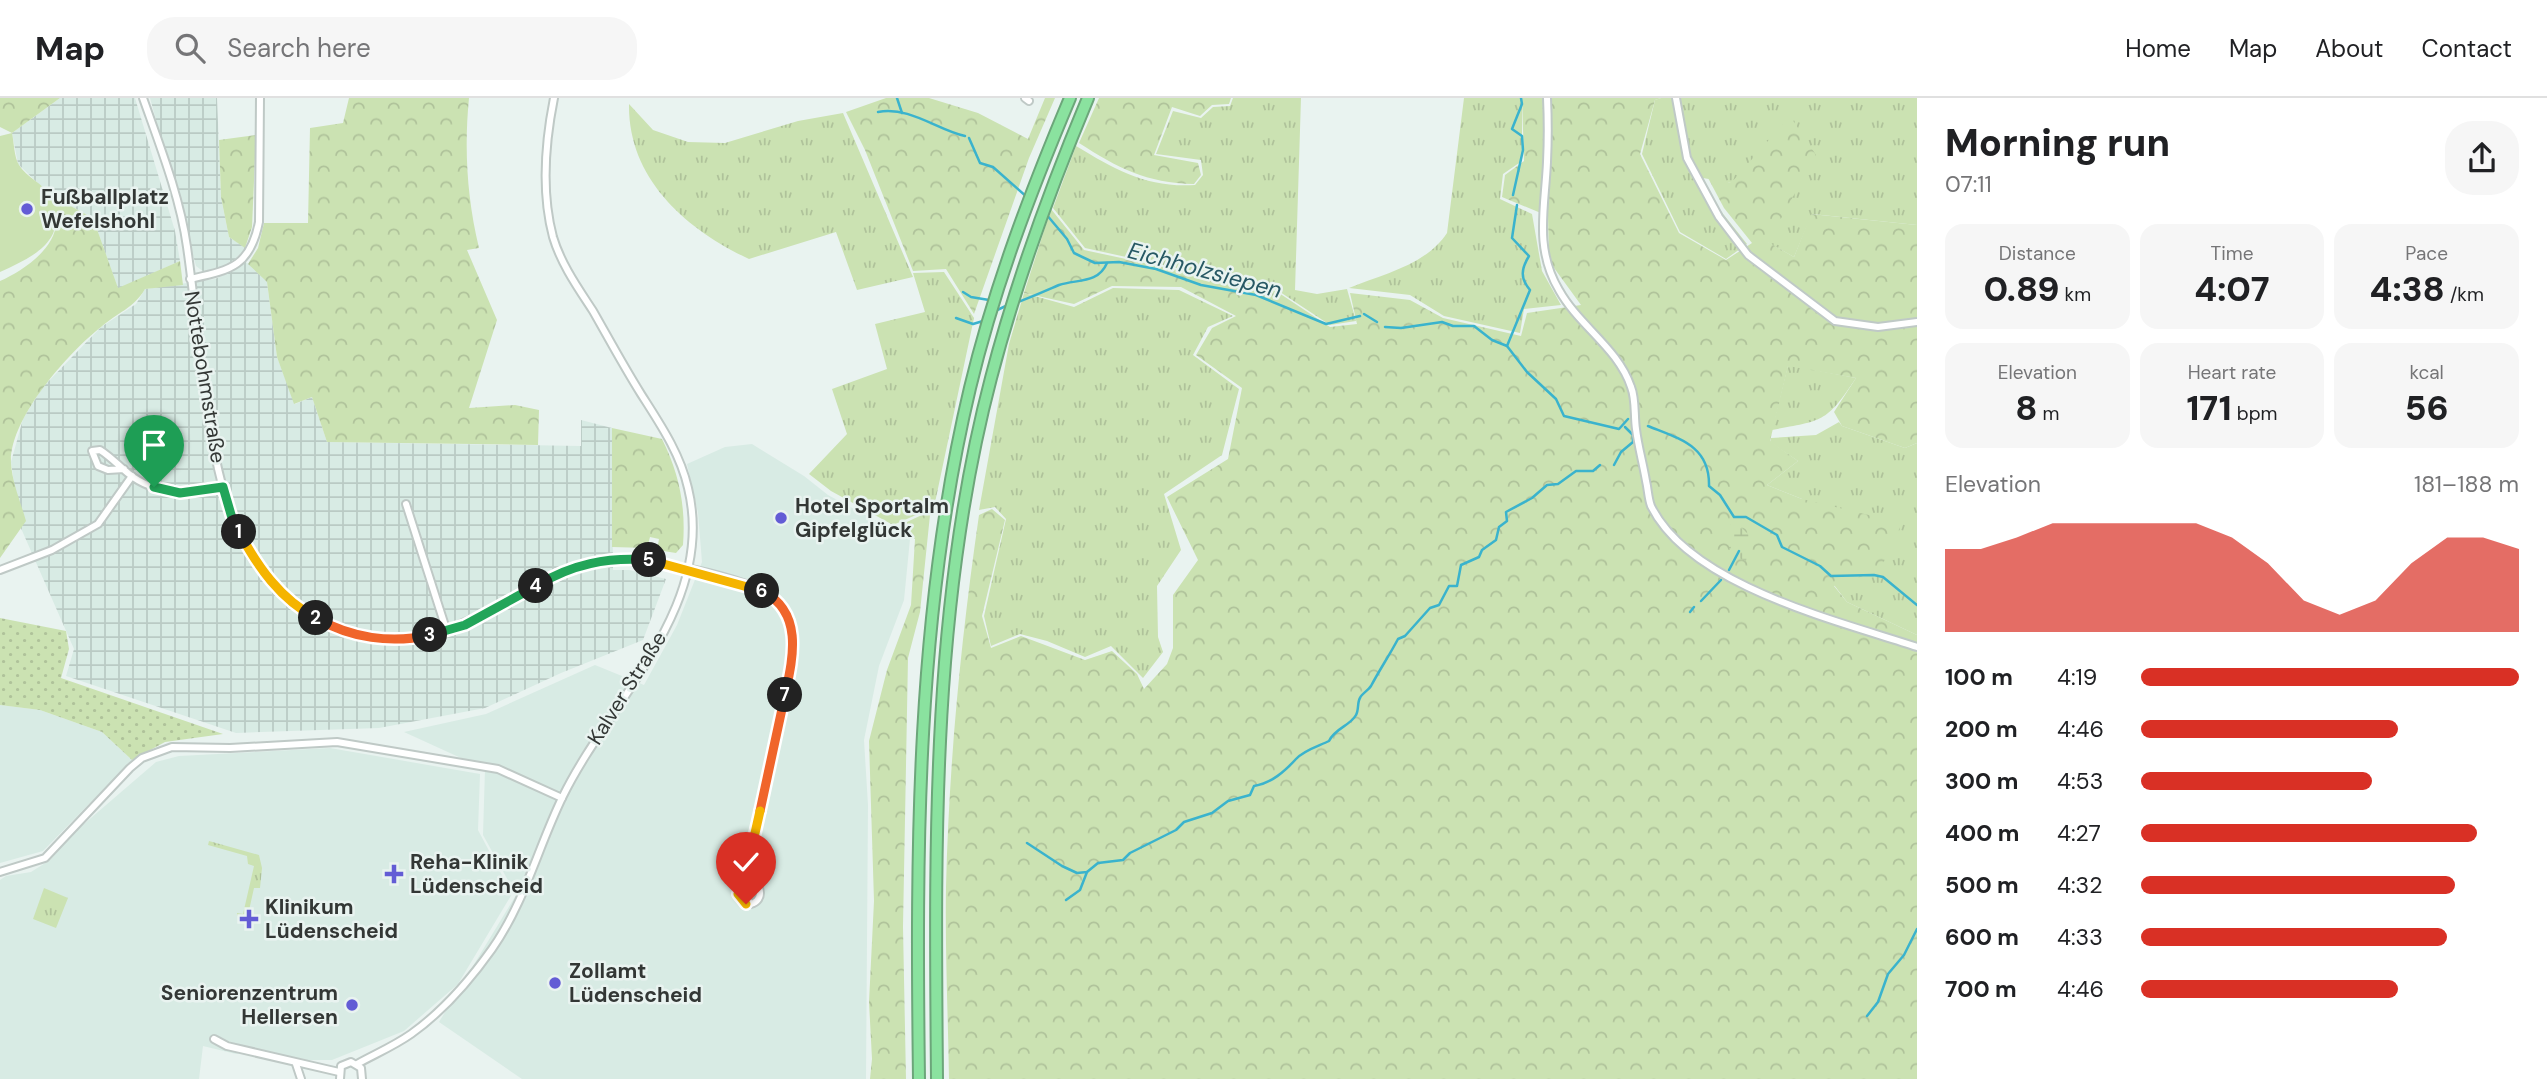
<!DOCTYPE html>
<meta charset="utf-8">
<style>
:root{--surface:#fff;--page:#f6f6f6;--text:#202124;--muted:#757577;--line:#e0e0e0;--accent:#d93025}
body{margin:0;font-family:"DM Sans",sans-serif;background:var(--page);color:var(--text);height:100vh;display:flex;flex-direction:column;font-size:26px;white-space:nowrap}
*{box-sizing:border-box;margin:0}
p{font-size:23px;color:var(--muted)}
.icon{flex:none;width:38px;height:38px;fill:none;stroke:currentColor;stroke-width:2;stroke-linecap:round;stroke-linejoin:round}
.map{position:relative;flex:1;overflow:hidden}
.sheet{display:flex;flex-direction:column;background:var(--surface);width:630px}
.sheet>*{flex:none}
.pin{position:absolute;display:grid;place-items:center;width:60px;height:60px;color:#fff;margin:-72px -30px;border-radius:50% 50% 50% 0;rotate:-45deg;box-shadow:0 0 7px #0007}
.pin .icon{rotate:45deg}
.km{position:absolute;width:35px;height:35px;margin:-18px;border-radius:50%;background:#222;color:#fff;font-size:19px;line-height:35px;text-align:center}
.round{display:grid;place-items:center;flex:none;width:74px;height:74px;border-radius:28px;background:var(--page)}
.summary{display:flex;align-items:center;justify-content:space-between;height:119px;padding:0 28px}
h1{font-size:38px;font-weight:800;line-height:52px}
.figures{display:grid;grid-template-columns:repeat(3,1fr);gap:10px;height:119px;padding:7px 28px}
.figures div{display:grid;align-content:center;border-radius:18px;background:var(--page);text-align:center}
.figures b{font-size:35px;font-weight:800}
.figures small{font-size:19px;font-weight:400}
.figures p{font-size:19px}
.chart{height:196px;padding:14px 28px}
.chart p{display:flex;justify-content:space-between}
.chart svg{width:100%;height:126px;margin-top:7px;fill:var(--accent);opacity:.7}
ul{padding:0 28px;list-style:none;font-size:23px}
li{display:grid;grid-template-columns:112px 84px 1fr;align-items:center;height:52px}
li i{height:18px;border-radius:9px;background:var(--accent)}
header{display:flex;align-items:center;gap:42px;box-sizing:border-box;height:98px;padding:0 35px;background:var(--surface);border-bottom:2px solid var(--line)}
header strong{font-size:33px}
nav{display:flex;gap:38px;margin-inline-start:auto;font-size:24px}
.search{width:490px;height:63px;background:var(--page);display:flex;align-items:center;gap:18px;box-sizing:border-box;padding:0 24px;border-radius:28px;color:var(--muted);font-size:26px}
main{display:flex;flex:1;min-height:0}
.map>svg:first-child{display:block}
.built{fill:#d8ebe4}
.industrial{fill:url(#industrial-grid)}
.grass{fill:url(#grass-tufts)}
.forest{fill:url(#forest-crowns)}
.wetland{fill:url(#wetland-marsh)}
.park{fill:url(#park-dots)}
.garden{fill:#cbe2b2}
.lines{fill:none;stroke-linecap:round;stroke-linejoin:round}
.stream{stroke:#3ab3cd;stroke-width:2.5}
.minor-casing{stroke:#bfc9c6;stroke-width:10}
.motorway-casing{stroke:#6ca67a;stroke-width:14}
.minor{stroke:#fff;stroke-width:6}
.motorway{stroke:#8ae29f;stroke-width:10}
.split-1-casing{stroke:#fff;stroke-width:14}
.split-2-casing{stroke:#fff;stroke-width:14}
.split-3-casing{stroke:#fff;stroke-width:14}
.split-4-casing{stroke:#fff;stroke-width:14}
.split-5-casing{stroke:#fff;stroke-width:14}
.split-6-casing{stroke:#fff;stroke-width:14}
.split-7-casing{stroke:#fff;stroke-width:14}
.split-8-casing{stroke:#fff;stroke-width:14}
.split-9-casing{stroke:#fff;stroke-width:14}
.split-1{stroke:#22a559;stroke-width:9}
.split-2{stroke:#f5b400;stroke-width:9}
.split-3{stroke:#f0652b;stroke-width:9}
.split-4{stroke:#22a559;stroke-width:9}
.split-5{stroke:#22a559;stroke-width:9}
.split-6{stroke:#f5b400;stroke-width:9}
.split-7{stroke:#f0652b;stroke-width:9}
.split-8{stroke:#f0652b;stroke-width:9}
.split-9{stroke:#f5b400;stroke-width:9}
.poi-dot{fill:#635cd5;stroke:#e9f3f0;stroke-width:2.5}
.labels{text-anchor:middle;stroke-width:5;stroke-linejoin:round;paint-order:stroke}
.poi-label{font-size:21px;font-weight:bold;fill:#333735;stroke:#e9f3f0;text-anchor:start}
.street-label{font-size:21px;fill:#333735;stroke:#e9f3f0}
.water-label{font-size:23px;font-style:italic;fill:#275864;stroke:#e9f3f0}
</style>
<header>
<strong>Map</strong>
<div class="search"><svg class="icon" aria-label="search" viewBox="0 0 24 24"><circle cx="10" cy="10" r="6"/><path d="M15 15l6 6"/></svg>Search here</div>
<nav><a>Home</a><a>Map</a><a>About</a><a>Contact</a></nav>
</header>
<main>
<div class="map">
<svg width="1917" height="981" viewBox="0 0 1917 981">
<defs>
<pattern id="industrial-grid" width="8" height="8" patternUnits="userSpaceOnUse" patternTransform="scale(1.75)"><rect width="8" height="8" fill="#d8ebe4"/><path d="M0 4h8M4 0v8" fill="none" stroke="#bacac4"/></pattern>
<pattern id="grass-tufts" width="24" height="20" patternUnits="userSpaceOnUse" patternTransform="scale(1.75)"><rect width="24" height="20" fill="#cbe2b2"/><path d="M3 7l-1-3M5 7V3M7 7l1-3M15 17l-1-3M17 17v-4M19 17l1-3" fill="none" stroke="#afc29a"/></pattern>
<pattern id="forest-crowns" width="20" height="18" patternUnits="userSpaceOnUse" patternTransform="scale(1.75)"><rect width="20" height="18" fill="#cbe2b2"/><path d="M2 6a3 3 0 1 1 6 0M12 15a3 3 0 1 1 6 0" fill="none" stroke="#afc29a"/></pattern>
<pattern id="wetland-marsh" width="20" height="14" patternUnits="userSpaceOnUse" patternTransform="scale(1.75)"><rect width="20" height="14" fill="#cbe2b2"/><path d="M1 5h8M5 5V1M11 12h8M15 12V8" fill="none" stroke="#afc29a"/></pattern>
<pattern id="park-dots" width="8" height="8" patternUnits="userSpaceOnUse" patternTransform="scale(1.75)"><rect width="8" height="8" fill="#cbe2b2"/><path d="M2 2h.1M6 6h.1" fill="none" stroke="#afc29a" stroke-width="1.8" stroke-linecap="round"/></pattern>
</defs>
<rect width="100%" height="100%" fill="#e9f3f0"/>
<g class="built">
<path d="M752,346l52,32 24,19 82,44 -6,61 -25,66 -15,74 4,65 -2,274h-344l-83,-57 77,-127 -33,-60 2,-66 -81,-37 82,-18 109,-49 49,20 33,-60 25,-63 -4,-49 -11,-49 38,-17z"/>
<path d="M0,607l40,5 62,22 30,28 -89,91 -43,12z"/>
<path d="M330,650l150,26 -2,56 34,64 -54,90 -54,47 -72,29h-27l-46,-11 -23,5 -33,-8 -4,33h-199v-199l6,-4 25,-4 19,-12 27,-30 79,-68 23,-6z"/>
</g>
<g class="industrial">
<path d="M60,0h75l40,133 5,30 -62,28 -25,-71 -43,-23 -32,-31 -6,-31z"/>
<path d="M150,0h67l4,99 8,40 17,11 -13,13 -15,8 -14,3 -8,-6z"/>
<path d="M245,163l22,21 10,75 18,47 17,-7 15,45 254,4v-26l31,8 1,142h16l37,9 -23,61 -82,33 -76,35 -106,20 -143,5 -170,-57 8,-27 -54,-123 -9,-64 12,-43 19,-31 59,-61 35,-23 9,-15 70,-10 18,-8z"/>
</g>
<g class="grass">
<path d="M1233,0h68l-6,192 22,4 30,-5 9,32 -26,4 -53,-35 -192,-42 -32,-40 23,-62c40,24 71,42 119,39l8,-10 -2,-15 -45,-6 17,-43 28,7 12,-11 17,-1z"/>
<path d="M1464,0h58v63l-19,13 -3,25 32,15 10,57 19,34 -37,4 -4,24 -76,-17 -34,-21 -61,-7c34,-14 77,-23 98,-55z"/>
<path d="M1661,0h256v127l-105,-11 -18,43 -27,-15 -36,-59 -28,-5 17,32 27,34 -21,15 -46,-27 -38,-78 13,-54z"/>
<path d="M629,6l24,26 35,12 37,1 73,-22 45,-8 70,164 -56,13 -21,-58 -87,27c-63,-30 -121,-80 -120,-155z"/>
<path d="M944,174l30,46 -41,194h-10l-30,13 -62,-34 -22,-17 38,-40 -15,-45 55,-20 -12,-45 50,-12 -12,-39z"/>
<path d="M1113,190l66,2 54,26 -25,11 -15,28 46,34 -17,66 -58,39 17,56 -24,36 1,51 5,15 -20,26 -32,-32 -26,11 -38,-16 -27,-7 -29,12 -7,-30 22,-97 -11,-12 -16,3 30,-166 15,-51 50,14z"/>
<path d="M1788,267l68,13c-30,45 -32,42 -84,52z"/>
<path d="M1839,324l3,4 63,22 12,-5v192l-70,-33 -13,-17 -32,-86 -35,-14 31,-24 -28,-19 1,-4 45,-3z"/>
<path d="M209,743l50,14 3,13 -2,20h-6l-6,27 5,2 -1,3 -15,-4v-3l6,1 11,-48 -6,-2 -1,-8 -39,-11z"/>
<path d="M44,790l24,10 -12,30 -23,-9z"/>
</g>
<g class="forest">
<path d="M0,0h60l-48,35 -12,-6z"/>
<path d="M349,0h120c-5,51 -2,100 10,150l-12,2 30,70 -28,88 46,-3 24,5 -1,35 -211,-3 -15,-45 -18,7 -17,-47 -10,-75 -19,-18 10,-16 6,-25h44l2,-95 33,-5z"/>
<path d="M886,0h43l49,15 50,26 17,-41h10l-26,60 -55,156 -28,-45 -33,2 -48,-121 -19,-38z"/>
<path d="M1099,0h132l-2,6 -17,1 -12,11 -28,-9 -18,48 44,8 3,12 -7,9c-48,-1 -76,-16 -115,-41z"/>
<path d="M1522,0h139l-6,2 -15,54 39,79 47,27 26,-17 -28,-35 -17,-32 24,7 59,-67 26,39 -48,87 26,15 17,-43 106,11v218l-12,5 -63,-22 -8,-14 22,-34 -68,-12 -18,75 28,20 -31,24 35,14 100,24 -22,47 -46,16 13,16 70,33v444h-968c-1,-64 -4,-128 -3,-192 3,-125 15,-248 33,-372l13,-6 13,11 -23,96 9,32 30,-12 64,24 27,-9 25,23 7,15 23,-25 6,-16v-53l25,-35 -31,-63 61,-38 14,-71 -46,-33 16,-27 24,-12 -55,-29 -69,-1 -38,18 -50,-11 27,-84 33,41 192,41 54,36 27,-3 -7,-31 60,7 33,18 78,18 6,-23 54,-8 -32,-44 -1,-45 -46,-19 3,-22 19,-14z"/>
<path d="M256,37l-4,92 -7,21 -16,-11 -8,-40 -2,-57z"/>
<path d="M50,97l43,23 25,70 62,-27 3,24 -38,4c-11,19 -28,24 -44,38 -33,26 -92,92 -90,136 1,19 10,40 15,58l-26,37v-277c21,-9 56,-32 56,-59 0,-8 -4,-19 -6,-27z"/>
<path d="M612,330l50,11c17,34 24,67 21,106l-7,8 -19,-3 2,-11 -9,-2 -3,11 -35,-1z"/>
<path d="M924,416l6,1 -10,97 -12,46 -5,269 3,152h-36l2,-20 -3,-57 5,-101 -5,-160 18,-71 24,-65 4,-66 -21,-11z"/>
</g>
<path class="wetland" d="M1734,419l5,1 -1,6 13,13 -5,24 -7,-3v-7l-10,-3 3,-18 -2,-4z"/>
<path class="park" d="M0,520l66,13 3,18 -8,29 162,56 -58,8 -33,18 -30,-28 -62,-22 -40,-5z"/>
<path class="garden" d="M12,35c2,9 2,24 7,32 7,12 25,19 31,31 21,44 -17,61 -50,76v-136z"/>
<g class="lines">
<g class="stream">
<path d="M897,0l5,15"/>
<path d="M878,14c32,-6 59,18 87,24"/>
<path d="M969,40l11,25 13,4 35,31"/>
<path d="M1513,97l10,-45 -1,-14 -10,-7 10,-25 -1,-6"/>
<path d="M1046,116l21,25 7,14 21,10 24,-1 37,7 45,16 55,10 70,29 34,-8"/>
<path d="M963,194l8,5 18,3"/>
<path d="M1018,204c14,-5 27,-11 41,-17 18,-6 39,-1 48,-22"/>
<path d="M995,213l13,-6"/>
<path d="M1364,216l13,8"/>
<path d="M956,220l17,6 10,-3"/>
<path d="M1385,229l16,1 41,-6 11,4h21l18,14 15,6 20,26 29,27 8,17 55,13 9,-10"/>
<path d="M1507,248l23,-56c-10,-12 -9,-21 -1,-34l-17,-18 5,-33"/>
<path d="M1648,328c32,13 62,20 61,60l11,9 14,22h12l31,18 5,12 38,19 11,10 43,-1 9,2 34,28"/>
<path d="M1614,367l7,-13 12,-10v-7l-8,-8"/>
<path d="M1729,472l10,-19"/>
<path d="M1701,503l20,-21"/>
<path d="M1690,514l4,-5"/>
<path d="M1027,745l35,23 15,7 10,-1 11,-9 25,-3 7,-7 46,-23 8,-8 28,-9 16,-12 22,-6 4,-9c18,-3 31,-15 42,-27 8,-9 23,-13 33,-18 6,-13 21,-15 27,-26 3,-5 1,-12 4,-17 2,-5 8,-7 11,-12 9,-17 18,-30 27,-47l7,-3 25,-28 9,-3 10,-19h8l4,-21 18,-8 3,-7 14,-10 3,-13 8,-6 -1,-9 26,-14 15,-13 11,-1 18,-13h17l7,-6"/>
<path d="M1066,802l14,-10 7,-18"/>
<path d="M1867,918l11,-14 10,-28 16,-19 13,-26"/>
</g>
<defs>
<g id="minor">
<path d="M143,0c17,48 37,99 44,149 13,89 16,184 44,269 17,49 60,97 109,114 106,38 167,-48 260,-70 31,-7 155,18 177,40 14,14 16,33 17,52l-46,212 1,18"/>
<path d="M1025,0l4,3"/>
<path d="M1547,0c1,21 1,43 0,64 -2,46 -13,86 12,128 20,36 59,58 72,97 5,12 3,29 5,42 2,17 7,34 10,52 2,8 2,17 5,25 39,80 188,115 266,141"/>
<path d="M1676,0l11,60 32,59 29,38 87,66 43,6 39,-5"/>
<path d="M190,181c40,-9 60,-12 69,-57l1,-124"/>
<path d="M124,371l-16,1 -10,-4 -6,-15 8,-1c11,7 19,16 29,24 27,22 63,19 94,13"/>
<path d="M406,406l41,128"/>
<path d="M0,472l52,-20 46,-26 34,-48"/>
<path d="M0,774l45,-14 85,-90 12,-10 30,-11 58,1 107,-6 161,27 64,29"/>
<circle cx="749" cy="795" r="11"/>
<path d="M214,941l13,7 112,26"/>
<path d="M296,966l5,15"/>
<path d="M357,966c18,-10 37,-18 54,-30 31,-22 59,-54 81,-85 33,-47 46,-102 71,-153 47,-96 154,-190 125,-308 -8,-35 -28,-64 -47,-94 -17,-27 -32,-55 -48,-83 -15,-23 -32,-47 -40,-74 -12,-45 -8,-94 1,-139"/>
<path d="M340,981l1,-13 10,-4 10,6 1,11"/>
</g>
<g id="motorway">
<path d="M919,981c-3,-231 -3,-465 51,-691 24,-100 60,-195 100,-290"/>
<path d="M937,981c-2,-234 -6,-473 54,-701 25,-96 59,-189 97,-280"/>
</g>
</defs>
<use href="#minor" class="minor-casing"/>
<use href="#motorway" class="motorway-casing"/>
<use href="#minor" class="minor"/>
<use href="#motorway" class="motorway"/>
</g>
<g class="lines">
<defs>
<path id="split-1" d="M154,389l26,6 43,-6 9,31 7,14"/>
<path id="split-2" d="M239,434c19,35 41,67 77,86"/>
<path id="split-3" d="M316,520c35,20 75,26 114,17"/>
<path id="split-4" d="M430,537l35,-10 71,-39"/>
<path id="split-5" d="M536,488c36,-22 71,-29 113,-26"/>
<path id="split-6" d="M649,462l113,31"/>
<path id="split-7" d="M762,493c42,21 31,67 23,104"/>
<path id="split-8" d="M760,713l25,-116"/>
<path id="split-9" d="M746,806l-8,-10 3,-8 8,-4 -1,-18 12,-53"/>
</defs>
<use href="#split-1" class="split-1-casing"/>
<use href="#split-2" class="split-2-casing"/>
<use href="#split-3" class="split-3-casing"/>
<use href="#split-4" class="split-4-casing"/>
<use href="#split-5" class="split-5-casing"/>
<use href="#split-6" class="split-6-casing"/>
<use href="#split-7" class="split-7-casing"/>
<use href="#split-8" class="split-8-casing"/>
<use href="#split-9" class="split-9-casing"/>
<use href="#split-1" class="split-1"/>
<use href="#split-2" class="split-2"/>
<use href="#split-3" class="split-3"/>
<use href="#split-4" class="split-4"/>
<use href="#split-5" class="split-5"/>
<use href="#split-6" class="split-6"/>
<use href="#split-7" class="split-7"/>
<use href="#split-8" class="split-8"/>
<use href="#split-9" class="split-9"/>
</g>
<g class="poi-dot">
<circle cx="27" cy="111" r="7"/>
<circle cx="781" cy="420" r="7"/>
<path d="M390.5 765.5h7v7h7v7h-7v7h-7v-7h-7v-7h7z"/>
<path d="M245.5 810.5h7v7h7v7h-7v7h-7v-7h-7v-7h7z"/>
<circle cx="555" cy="885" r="7"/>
<circle cx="352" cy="907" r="7"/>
</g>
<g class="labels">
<g class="poi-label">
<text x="41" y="106">Fußballplatz<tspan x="41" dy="24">Wefelshohl</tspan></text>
<text x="795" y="415">Hotel Sportalm<tspan x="795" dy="24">Gipfelglück</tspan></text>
<text x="410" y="771">Reha-Klinik<tspan x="410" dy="24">Lüdenscheid</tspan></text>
<text x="265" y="816">Klinikum<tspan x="265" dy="24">Lüdenscheid</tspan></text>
<text x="569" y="880">Zollamt<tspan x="569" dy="24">Lüdenscheid</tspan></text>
<text x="338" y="902" text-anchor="end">Seniorenzentrum<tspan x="338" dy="24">Hellersen</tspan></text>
</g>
<g class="street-label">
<text transform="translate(205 279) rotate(81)" y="7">Nottebohmstraße</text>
<text transform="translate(627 590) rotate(-58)" y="7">Kalver Straße</text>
</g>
<g class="water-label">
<text transform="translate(1205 172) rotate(15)" y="8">Eichholzsiepen</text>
</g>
</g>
</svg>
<div class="pin" style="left:154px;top:389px;background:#1e9e55"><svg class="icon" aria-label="arrive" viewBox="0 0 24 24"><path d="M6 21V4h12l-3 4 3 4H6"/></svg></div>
<div class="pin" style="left:746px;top:806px;background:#d93025"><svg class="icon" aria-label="check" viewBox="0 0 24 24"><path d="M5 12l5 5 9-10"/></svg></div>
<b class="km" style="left:239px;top:434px">1</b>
<b class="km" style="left:316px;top:520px">2</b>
<b class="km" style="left:430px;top:537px">3</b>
<b class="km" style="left:536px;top:488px">4</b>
<b class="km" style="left:649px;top:462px">5</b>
<b class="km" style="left:762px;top:493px">6</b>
<b class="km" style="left:785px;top:597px">7</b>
</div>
<section class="sheet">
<div class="summary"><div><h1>Morning run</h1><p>07:11</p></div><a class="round"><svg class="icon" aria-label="share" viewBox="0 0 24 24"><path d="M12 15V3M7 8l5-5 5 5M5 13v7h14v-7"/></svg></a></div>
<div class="figures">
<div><p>Distance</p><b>0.89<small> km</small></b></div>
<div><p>Time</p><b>4:07</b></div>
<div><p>Pace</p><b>4:38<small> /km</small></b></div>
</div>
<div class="figures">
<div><p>Elevation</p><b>8<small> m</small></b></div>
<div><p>Heart rate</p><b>171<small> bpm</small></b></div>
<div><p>kcal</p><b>56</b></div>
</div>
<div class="chart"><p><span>Elevation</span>181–188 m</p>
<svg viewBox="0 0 160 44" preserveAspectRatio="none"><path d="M0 44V15L10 15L20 11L30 6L40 6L50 6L60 6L70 6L80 11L90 20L100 33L110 38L120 33L130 20L140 11L150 11L160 15V44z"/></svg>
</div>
<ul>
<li><b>100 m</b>4:19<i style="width:100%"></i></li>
<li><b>200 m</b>4:46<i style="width:68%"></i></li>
<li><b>300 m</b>4:53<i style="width:61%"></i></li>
<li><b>400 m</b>4:27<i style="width:89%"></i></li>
<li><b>500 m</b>4:32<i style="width:83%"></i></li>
<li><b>600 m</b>4:33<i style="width:81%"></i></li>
<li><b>700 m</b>4:46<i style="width:68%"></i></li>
</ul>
</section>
</main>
